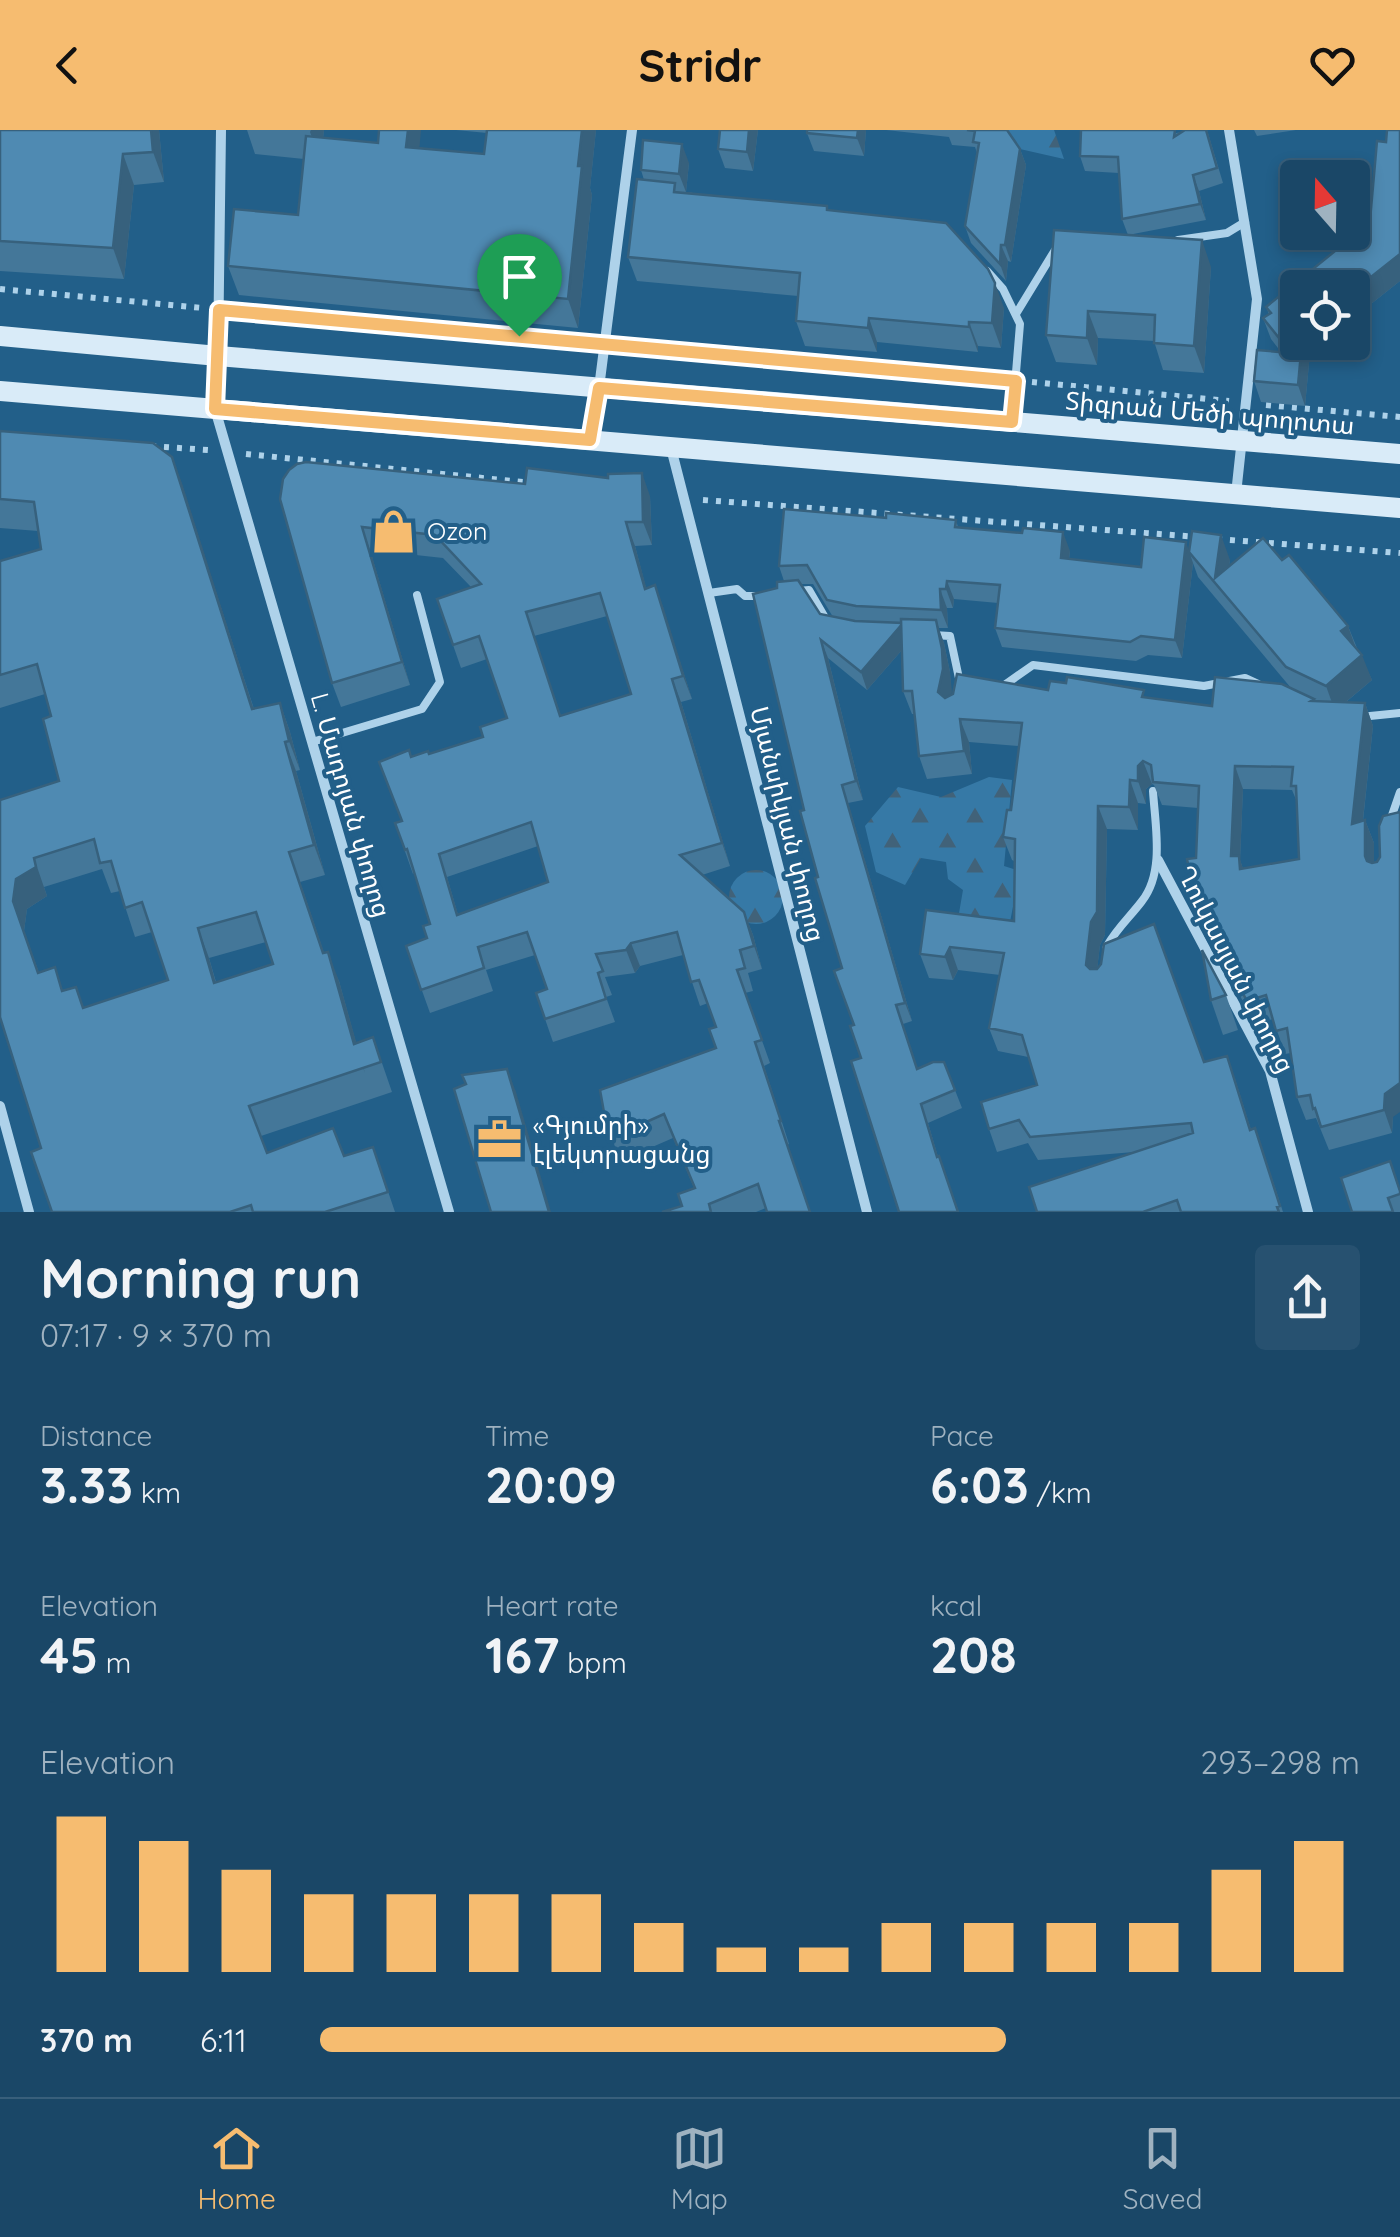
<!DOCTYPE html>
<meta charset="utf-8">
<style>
:root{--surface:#1a4767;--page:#275170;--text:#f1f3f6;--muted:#9fb2c0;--line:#385f7b;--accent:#f6bc70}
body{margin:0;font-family:Quicksand,"Noto Sans Armenian",sans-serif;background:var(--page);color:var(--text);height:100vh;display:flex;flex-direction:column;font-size:38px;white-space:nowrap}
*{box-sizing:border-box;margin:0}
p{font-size:32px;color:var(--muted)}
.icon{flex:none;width:55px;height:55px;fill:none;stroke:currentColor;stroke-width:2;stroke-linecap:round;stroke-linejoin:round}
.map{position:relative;height:1082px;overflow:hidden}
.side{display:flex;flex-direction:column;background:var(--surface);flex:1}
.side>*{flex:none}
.needle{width:65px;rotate:340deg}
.tools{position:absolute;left:1280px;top:30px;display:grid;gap:20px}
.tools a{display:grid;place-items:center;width:90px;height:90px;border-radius:10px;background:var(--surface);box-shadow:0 5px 15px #0003,0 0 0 2px var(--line);font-size:50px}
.pin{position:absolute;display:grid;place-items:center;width:85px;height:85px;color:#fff;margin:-102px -42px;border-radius:50% 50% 50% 0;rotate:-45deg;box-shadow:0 0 10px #0007}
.pin .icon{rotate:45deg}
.round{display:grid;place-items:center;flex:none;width:105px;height:105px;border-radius:10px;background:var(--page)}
.summary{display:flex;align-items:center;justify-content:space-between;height:170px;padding:0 40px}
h1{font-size:55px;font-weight:700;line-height:75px}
.figures{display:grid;grid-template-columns:repeat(3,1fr);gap:15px;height:170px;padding:10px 40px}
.figures div{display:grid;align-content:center}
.figures b{font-size:50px;font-weight:700}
.figures small{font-size:28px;font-weight:400}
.figures p{font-size:28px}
.chart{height:280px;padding:20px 40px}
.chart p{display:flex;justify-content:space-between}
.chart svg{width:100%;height:180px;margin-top:10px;stroke:var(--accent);stroke-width:6}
ul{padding:0 40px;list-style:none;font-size:32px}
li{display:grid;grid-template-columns:160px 120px 1fr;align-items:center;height:75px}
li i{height:25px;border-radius:12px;background:var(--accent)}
header{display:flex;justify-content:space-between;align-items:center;height:130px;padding:0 40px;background:var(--accent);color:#111;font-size:45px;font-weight:700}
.dock{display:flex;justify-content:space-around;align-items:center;height:140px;border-top:2px solid var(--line);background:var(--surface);font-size:28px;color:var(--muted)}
.dock a{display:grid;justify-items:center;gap:5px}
.dock .active{color:var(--accent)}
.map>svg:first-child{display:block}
.forest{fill:url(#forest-firs)}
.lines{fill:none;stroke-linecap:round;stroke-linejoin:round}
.path{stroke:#aed2ea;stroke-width:6;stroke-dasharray:5 8;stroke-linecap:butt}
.lane{stroke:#aed2ea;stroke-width:8}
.street{stroke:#aed2ea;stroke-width:10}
.secondary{stroke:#d9ebf8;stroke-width:20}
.wall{fill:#479;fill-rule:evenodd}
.shaded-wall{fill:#37617d}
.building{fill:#4f8ab2;stroke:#37617d;stroke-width:2.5;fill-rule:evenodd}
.route-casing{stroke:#fff;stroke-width:20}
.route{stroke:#f6bc70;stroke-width:12}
.labels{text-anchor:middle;stroke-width:8;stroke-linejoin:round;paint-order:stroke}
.street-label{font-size:25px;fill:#fff;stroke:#225f89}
.poi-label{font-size:25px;fill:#fff;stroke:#225f89;text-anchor:start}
</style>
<header><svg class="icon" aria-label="back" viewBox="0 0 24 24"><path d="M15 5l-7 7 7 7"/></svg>Stridr<svg class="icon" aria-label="heart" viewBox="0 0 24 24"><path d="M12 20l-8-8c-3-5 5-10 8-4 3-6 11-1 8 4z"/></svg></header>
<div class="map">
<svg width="1400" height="1082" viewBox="0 0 1400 1082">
<defs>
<pattern id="forest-firs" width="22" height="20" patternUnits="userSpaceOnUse" patternTransform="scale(2.5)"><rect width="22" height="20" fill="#3679a6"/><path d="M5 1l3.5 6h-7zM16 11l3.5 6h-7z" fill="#416279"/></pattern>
</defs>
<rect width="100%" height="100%" fill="#225f89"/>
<g class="forest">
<path d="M1007,0h47l10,29 -44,-10z"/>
<path d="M989,647l23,3 -8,86 16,5 -12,61 -51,-7 6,-35 -15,-11 -2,-17 -25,-4 -16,27 -29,-13 -11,-46 33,-39 43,10z"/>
<circle cx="756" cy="767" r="27"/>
</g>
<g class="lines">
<g class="path">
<path d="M0,159l203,19"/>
<path d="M235,181l351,31"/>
<path d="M624,215l376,34"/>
<path d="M1032,252l197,19"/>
<path d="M1266,275l134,12"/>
<path d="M151,316l57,4"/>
<path d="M246,324l286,29"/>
<path d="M703,370l496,37"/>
<path d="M1217,409l183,14"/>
</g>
<g class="lane">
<path d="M1178,110l49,-7 18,-11"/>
<path d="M987,141l16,18 17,35 -8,97"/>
<path d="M1016,184l39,-64"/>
<path d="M799,461l10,-1 18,31"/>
<path d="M709,463l28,-4 8,7h16"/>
<path d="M933,505l17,1 10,47"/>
<path d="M1003,556l30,-21 171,21 41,-8 13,6"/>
<path d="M1360,587l40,-4"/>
<path d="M312,612l110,-33 18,-27 -23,-87"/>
<path d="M1390,691l10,-29"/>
<path d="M1106,820l1,-4c10,-18 23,-29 35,-45 23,-29 13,-76 11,-110"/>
</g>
<g class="street">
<path d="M221,0l-3,226 -3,53 234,803"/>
<path d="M1229,0l28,169 -21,195"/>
<path d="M590,310l9,-52 33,-258"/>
<path d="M671,318l196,764"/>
<path d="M1158,730l112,211 38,141"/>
<path d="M0,976l29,106"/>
</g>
<g class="secondary">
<path d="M0,206l218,20 1182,98"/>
<path d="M0,261l1400,117"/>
</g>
</g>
<g class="wall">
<path d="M0,0h159l5,52 -30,3 -10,94 -124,-8z"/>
<path d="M247,0h77l-1,8 161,16 3,-21 -31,-3h140l-6,58 2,7 -14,133 -339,-33 -11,-29 70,-51 6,-56 -49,-5z"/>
<path d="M720,0h38l-5,41 -28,-3 -7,-19z"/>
<path d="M866,0l-2,26 -50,-5 -7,-18z"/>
<path d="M886,0h121l13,19 6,16 -15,97 -3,-1 -2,20 -35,-38 -6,-17 12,-73 -2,-6 -23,-2 -3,-8z"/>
<path d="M1207,0l16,53 -24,8 7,29 -78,15 -6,-16 -3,-46 -34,-2 -5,-15 101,-24z"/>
<path d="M1254,0h42l-39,6z"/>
<path d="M1400,0v151l-48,38 -54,23h26l-14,11 -5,53 -44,-4 -7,-21 27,-29 -10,-13 -8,-21 6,-4 -3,-7 85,-68 -6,-7h7v-45l19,22z"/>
<path d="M689,33l-3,29 142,18 176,98 -3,40 -23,-2v6l-101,-10v10l-72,-6 -9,-25 2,-25 -161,-15 -9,-24 16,-77 -3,-10z"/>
<path d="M1054,100l157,37 -7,106 -41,-3 -9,-29 -56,-3 -1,27 -41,-3 -10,-27z"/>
<path d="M0,301l172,26 82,252 26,-6 10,29 10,38 -4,1 29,104 -25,7 24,71 15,28 17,62 17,-6 19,55 -131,44 6,17 77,3 29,-9 22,65h-343l-11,-64 -41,-348 59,-19 -8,-65 -6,-22 -45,14v-147l41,-12 -3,-18 -38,-3zM102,739l9,24 9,-2 15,46 17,-5 16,48 -84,28 -8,-21 -13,3 -24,-17 -15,-42 3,-22 20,-13 -3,-9zM266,812l7,22 -57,18 -7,-24z"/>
<path d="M650,366l2,49 -17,1 11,42 9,-3 37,114 -11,3 49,164 -28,9 42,37 9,23 9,34 -14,4 5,18 -8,2 25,70 -6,3 25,78 -2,1 -21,63 -10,4h-94l20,-6 12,-18 -21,-50 -53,23 -15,-43 111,-70v-21l-8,-24 -8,3 -17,-51 -43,11 -5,7 -30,4 7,18 -6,2 9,25 -62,20 -17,-49 11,-4 -12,-34 -49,15 7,21 -63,22 -24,-67 21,-8 3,-14 -16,-51 -1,1 -18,-51 6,-2 10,-64 18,-3 54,-17 24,-19 -20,-59 -26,9 -24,-69 34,-12 -28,-29 -73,-8 40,135 -69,22 -9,-24 -52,-184zM607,486l24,78 -70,22 -27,-80zM538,716l10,36 -90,33 -11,-38z"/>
<path d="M886,388l70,2 2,7 112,24 -1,8 72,8 48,-17 41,10 -1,6 53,-6 66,66 9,22 15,32 -26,22 19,1 8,23 -10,95 2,-1 9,23v20l19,254 -1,16 -63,17 -13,-32 -10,2 -9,-23 -6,-44 -6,1 -12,-35 -18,5 -51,-96 -8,-23 2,-97 -36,-3 -8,-20 -2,-1 -6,5v15l-8,-1v27l-31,-1 -2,106 -5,10 -3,24 107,93 31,17 16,51 12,21 20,61h-246l97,-60 -96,8 -10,-17 -31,9 -8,-23 48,-44 -9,-28 -30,-6 -9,-23 11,-53 -42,-5 -5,10 -24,-2 -9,-24 94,-33v-60l-2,-1 -9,-23 8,-27 8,-64 -50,-4 3,32 -45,5 -8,-23 -5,-42h-2l-9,-23 -1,-41 -35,40 -39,-32 35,142 -15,3 64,218 -9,3 14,45 27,-7 18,46 -34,15 10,34 21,55 -98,-154 -19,-90 -24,-91 -14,-67 -27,-222 7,-7 -5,-15zM1193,433l5,14 93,111 -79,18 -66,-8 -98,-8 -97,5 -1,-23 -6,-29 -6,-15h10l-1,-20h6l1,-9 44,4 -3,25 7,19 134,14 12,-6 34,3zM801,454h12l20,33 -13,-3zM1243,659l49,1 5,12 2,57 -56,10 -3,-9z"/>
<path d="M1226,865l12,35 -15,5 -12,-35z"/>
<path d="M1400,1060v22h-48z"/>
</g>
<g class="shaded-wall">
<path d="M151,0h8l5,52 -11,-30z"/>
<path d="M311,0h13l-3,31 -11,-29z"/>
<path d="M408,0h13l-4,46 -11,-29z"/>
<path d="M582,0h14l-6,58 2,7 -14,133 -10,-29z"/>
<path d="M749,0h9l-5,41 -6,-19z"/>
<path d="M858,0h8l-2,26 -7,-18z"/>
<path d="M682,14l7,19 -3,29 -7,-18z"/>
<path d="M1020,19l6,16 -15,97 -6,-17z"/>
<path d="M123,24l11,31 -10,94 -11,-31z"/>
<path d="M1193,45l6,16 7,29 -6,-16z"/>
<path d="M1202,110l9,27 -7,106 -10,-27z"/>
<path d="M1001,115l7,16 -2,20 -6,-17z"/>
<path d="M1400,124v27l-48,38v-27z"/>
<path d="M995,153l9,25 -3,40 -9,-25z"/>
<path d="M1088,181l10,27 -1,27 -10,-27z"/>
<path d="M869,188l8,24v10l-9,-24z"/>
<path d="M969,192l9,24v6l-9,-25z"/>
<path d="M1302,212h22l-14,11 -5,53 -7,-21z"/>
<path d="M172,327l11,29 80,253 -11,-30z"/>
<path d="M642,343l8,23 2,49 -9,-23z"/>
<path d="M626,392l9,24 18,66 -8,-23z"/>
<path d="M362,397l8,23 40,135 -8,-23z"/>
<path d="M1063,402l7,19 -3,25 -6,-18z"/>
<path d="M1221,405l9,25 -5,36 -10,-18z"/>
<path d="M1186,412l7,21 -11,95 -7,-18z"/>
<path d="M947,451l7,18 -1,9 -7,-19z"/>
<path d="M655,455l9,24 28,90 -9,-23z"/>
<path d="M940,459l7,19 1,20 -7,-18z"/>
<path d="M936,490l8,23 6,29 2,20 -5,23 -9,-23z"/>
<path d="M903,493l6,19 -42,48 -6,-18z"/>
<path d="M1348,496l9,25 -16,-20z"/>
<path d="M821,510l7,18 35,142 -7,-19z"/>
<path d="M1362,525l10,25 -37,31 -9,-25z"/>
<path d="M672,549l9,23 49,164 -8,-23z"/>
<path d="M280,573l10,29 10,38 -11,-29z"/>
<path d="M1365,573l8,23 -13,121 -8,-23z"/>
<path d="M960,589l9,23 3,32 -8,-23z"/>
<path d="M285,612l11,29 29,104 -11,-30z"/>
<path d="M1143,631l9,23 -6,5v15l-8,-23v-15z"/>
<path d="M1235,636l8,23 -3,71 7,19 -16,-23z"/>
<path d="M1130,650l8,23v27l-9,-23z"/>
<path d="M842,655l6,18 64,218 -7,-18z"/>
<path d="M1098,676l9,23 -2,106 -5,10 -5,43 -9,-23z"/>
<path d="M1365,690l9,23v36l-9,-23z"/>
<path d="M34,728l13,38 -20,13 -3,22 -11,-30 3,-22z"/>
<path d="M744,782l9,23 9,34 -8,-23z"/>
<path d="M198,798l11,30 15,55 -10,-30z"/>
<path d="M631,813l9,23 -5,7 -9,-23z"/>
<path d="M950,817l8,23 -5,10 -8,-23z"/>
<path d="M328,822l11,29 26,92 -11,-29z"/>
<path d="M507,939l9,23 35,120h-2z"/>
<path d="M1400,953v29l-7,5 -1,16 -8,-23 1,-16z"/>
</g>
<g class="building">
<path d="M0,0h151l2,22 -30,2 -10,94 -113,-7z"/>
<path d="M379,0h29l-2,17 78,7 3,-24h95l-4,36h4l-14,133 -340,-33 6,-57 64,6 8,-79 72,7z"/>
<path d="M720,0h29l-2,22 -29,-3z"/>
<path d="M807,0h51l-1,8 -50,-5z"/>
<path d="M967,0h40l13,19 -15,96h-4l-1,19 -35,-38 14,-83 -6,-1 2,-11z"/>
<path d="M1081,0h94l-1,7 11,-7h21l11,38 -24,7 7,29 -78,15 -4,-62 -38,-1z"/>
<path d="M1387,0h13v124l-48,38v-4h-54v54h4l-4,43 -44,-4 3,-31 34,3 -28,-35 8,-5 -5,-6 90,-73 -4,-5v-42l19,22 6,-68 9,1z"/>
<path d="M643,10l39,4 -3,30 -38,-4z"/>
<path d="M637,49l38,4 -1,9 153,14v4l119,13 42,46 7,14 -3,40 -23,-1v5l-100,-9 -1,10 -72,-7 4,-48 -172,-16z"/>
<path d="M1054,100l148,10 -8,106 -40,-3 1,-28 -67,-4 -1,27 -41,-3z"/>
<path d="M0,301l153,12 19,14 80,252 28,-6 9,38 -4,1 29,103 -25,7 34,101 5,-1 26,92 19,-7 8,25 -132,44 18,47 66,-25 11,28 29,-9 15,45 -63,20h-72l-2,-7 -21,7h-178l-21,-60 10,-4 -41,-131v-217l59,-19 -16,-62 8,-3 -14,-52 -37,11v-114l41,-12 -7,-47 -34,-3zM94,709l6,24 11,-2 14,47 17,-6 26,78 -85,28 -7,-21 -14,4 -7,-24 -17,6 -25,-72 3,-22 20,-12 -2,-9zM256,782l17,52 -59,19 -16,-55z"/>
<path d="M306,332l219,22 2,-16 81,10v-4l34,-1 1,49h-17l19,67 10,-4 28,91 -11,3 50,164 -42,12 64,57 10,34 -14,4 5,18 -8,2 25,70 -7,2 26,79h-2l31,91h-43l-9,-28 -49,20 2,8h-49l20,-6 -4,-12 17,-6 -31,-74 -53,24 -6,-20 -5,-28 116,-42 -7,-19 7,-2 -17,-47 -8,2 -14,-50 -46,11 -5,7 -30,4 7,17 -5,2 8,26 -61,20 -9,-26 11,-4 -20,-57 -49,15 6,21 -63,22 -15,-44 21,-8 -4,-12 7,-2 -23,-75 -2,1 -10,-27 7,-2 -23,-59 30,-12 2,7 17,-6 1,3 54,-17 -3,-10 27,-9 -28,-82 -26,9 -16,-46 44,-15 -46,-49 -73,-8 40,135 -70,21 -52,-184 3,-20 6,-9 8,-6zM600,463l31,101 -71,22 -34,-104zM531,692l17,60 -91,33 -18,-61z"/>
<path d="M784,379l102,9v-5l70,7 -1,7 67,6 1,-5 40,4 -2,26 80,9 3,-30 42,5 -11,98 -34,-4 -11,6 -135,-14 5,-43 -53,-4 -1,8h-6l1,21 -85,-4 -29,-6 -20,-35 -28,1z"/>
<path d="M1192,401l29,4 -6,43 48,-40 19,22 7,-5 59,71 -7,5 21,24 -36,31 -40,-19 -97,-115z"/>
<path d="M798,450l22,34 35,7 48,2 -42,49 -40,-32 35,141 -14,4 63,218 -9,2 21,64 16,-7h11l11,28 -34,14 16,53 2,-1 19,56h-59l-48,-151 10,-3 -11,-32 4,-1 -20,-54 8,-3 -27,-90 3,-1 -18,-66 4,-1 -51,-216 24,-6v-6z"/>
<path d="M901,489l35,1 6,29 1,20 -5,23 7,6 8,-4 4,-20 91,16 2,-9 16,2 1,-6 77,13 -2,7 70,9 3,-29 67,7 32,15 -3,2 54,2 -13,121 13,-4v36l2,5 5,2 5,-1 3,-5 -1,-31 4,-10 17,-4v271l-15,11 -1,16 -63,17 -6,-19 -2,1 -3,-14 -13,2 -10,-69 -11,3 -10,-36 -19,6 -51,-96 -9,-46 9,-1 3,-72 -46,-4 -2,-17 -8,-4 -5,5v15l-8,-1 -1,27 -31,-1 -1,106 -6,10 -5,43 4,4h7l4,-5 3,-20 50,-20 50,138 23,-6 23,74 5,-2 25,78 -3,1 2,5h-98l-4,-12 -34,12h-106l-8,-25 164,-54 -2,-10 -161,14 -11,-17 -30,9 -8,-27 56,-17 -15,-50 -33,-7 15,-75 -54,-6 -5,10 -25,-3 6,-44 88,11 1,-82 -12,-2 4,-27h4l11,-87 -62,-4 4,32 -45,5 -7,-65h-9zM1235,636l58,1 -2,19h5l3,73 -59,10 -1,-13h-8z"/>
<path d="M1202,820l24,45 -15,5z"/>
<path d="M507,939l42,143h-58l-37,-123 12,-5 -4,-9z"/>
<path d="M1390,1031l10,30v3l-12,4 5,14h-41l-11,-34z"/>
</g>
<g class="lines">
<defs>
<path id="route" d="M219,180l797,71 -4,41 -413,-34 -9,52 -375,-31z"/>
</defs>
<use href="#route" class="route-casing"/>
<use href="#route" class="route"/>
</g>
<defs>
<symbol id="shop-bare" viewBox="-9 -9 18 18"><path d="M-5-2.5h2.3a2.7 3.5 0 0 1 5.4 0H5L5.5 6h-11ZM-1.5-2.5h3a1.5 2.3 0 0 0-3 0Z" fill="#f6bc70" stroke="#225f89" stroke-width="2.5" paint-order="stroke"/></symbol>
<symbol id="office-bare" viewBox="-9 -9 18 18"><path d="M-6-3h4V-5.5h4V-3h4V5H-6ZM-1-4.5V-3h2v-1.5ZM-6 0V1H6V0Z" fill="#f6bc70" stroke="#225f89" stroke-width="2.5" paint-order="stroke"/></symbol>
</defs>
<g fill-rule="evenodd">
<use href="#shop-bare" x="362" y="370" width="63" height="63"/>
<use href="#office-bare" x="468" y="978" width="63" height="63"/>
</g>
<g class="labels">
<g class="street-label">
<text transform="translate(1210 283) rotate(5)" y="9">Տիգրան Մեծի պողոտա</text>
<text transform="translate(351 675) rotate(74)" y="9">L. Մադոյան փողոց</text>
<text transform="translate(788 694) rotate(76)" y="9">Մյանսիկյան փողոց</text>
<text transform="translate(1236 839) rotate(63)" y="9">Ղուկասյան փողոց</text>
</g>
<g class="poi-label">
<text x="427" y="410">Ozon</text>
<text x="533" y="1004">«Գյումրի»<tspan x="533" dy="29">էլեկտրացանց</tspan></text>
</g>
</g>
</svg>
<div class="tools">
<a><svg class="needle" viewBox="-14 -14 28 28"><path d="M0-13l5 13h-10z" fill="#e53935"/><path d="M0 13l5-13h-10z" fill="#9fb2c0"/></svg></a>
<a><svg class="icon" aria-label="locate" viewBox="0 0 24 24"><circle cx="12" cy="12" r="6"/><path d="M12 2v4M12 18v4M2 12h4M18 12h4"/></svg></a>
</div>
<div class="pin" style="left:519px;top:206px;background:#1e9e55"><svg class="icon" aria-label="arrive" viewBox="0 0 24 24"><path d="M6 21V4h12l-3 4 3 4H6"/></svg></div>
</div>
<section class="side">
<div class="summary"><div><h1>Morning run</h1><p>07:17 · 9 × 370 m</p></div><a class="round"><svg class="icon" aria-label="share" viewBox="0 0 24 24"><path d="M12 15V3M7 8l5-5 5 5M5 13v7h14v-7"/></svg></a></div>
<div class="figures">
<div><p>Distance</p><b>3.33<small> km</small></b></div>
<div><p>Time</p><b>20:09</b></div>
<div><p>Pace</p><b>6:03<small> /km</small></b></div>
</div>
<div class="figures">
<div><p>Elevation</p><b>45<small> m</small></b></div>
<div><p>Heart rate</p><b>167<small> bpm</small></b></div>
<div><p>kcal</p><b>208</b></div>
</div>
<div class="chart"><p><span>Elevation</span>293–298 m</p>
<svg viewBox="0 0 160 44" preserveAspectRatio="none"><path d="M5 44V6M15 44V12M25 44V19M35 44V25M45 44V25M55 44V25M65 44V25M75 44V32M85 44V38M95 44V38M105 44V32M115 44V32M125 44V32M135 44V32M145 44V19M155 44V12"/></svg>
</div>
<ul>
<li><b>370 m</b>6:11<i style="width:66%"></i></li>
</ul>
</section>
<nav class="dock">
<a class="active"><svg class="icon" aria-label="home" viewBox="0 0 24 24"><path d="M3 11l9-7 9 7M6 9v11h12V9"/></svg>Home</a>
<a><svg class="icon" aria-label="map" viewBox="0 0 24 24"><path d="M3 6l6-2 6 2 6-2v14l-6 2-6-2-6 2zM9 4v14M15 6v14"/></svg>Map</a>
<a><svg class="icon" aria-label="saved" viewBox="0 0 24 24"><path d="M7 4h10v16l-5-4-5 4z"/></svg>Saved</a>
</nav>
